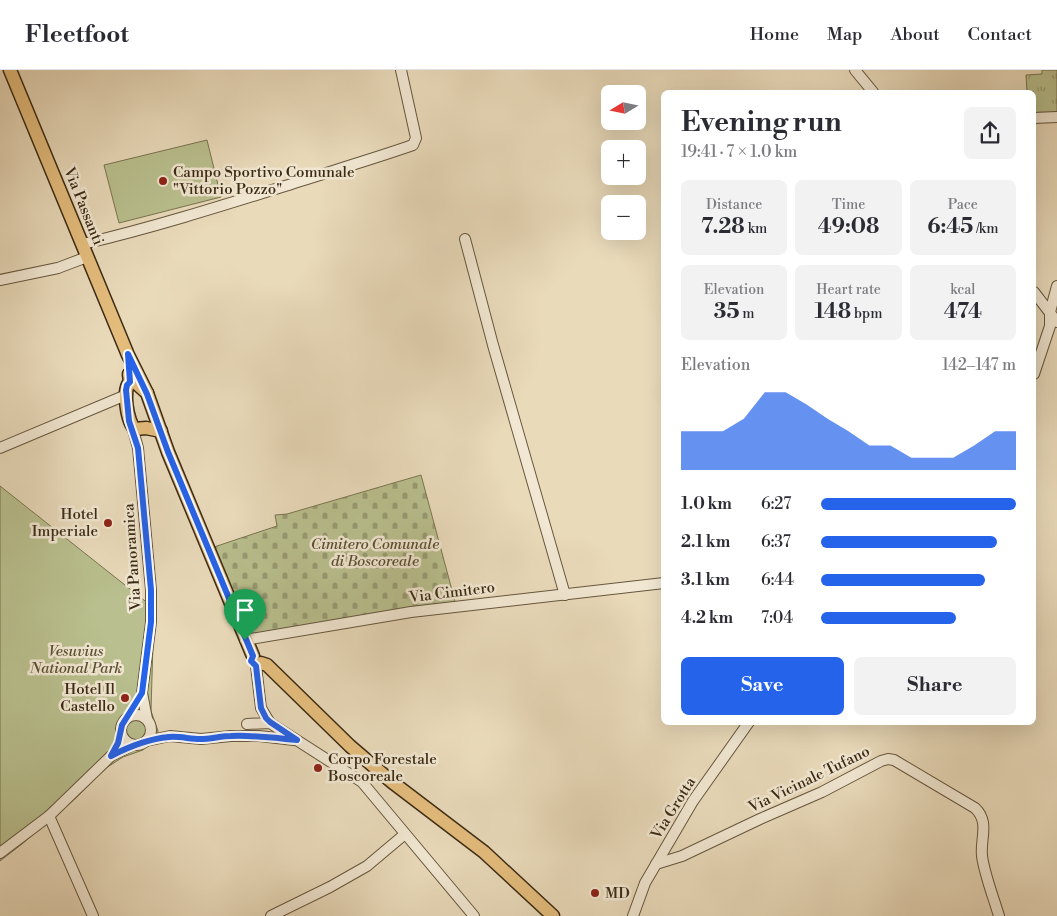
<!DOCTYPE html>
<meta charset="utf-8">
<style>
:root{--surface:#fff;--page:#f2f2f3;--text:#2b2b33;--muted:#7c7c81;--line:#e1e1e2;--accent:#2563eb}
body{margin:0;font-family:"Libre Bodoni",serif;background:var(--page);color:var(--text);height:100vh;display:flex;flex-direction:column;font-size:19px;white-space:nowrap}
*{box-sizing:border-box;margin:0}
p{font-size:16px;color:var(--muted)}
.icon{flex:none;width:28px;height:28px;fill:none;stroke:currentColor;stroke-width:2;stroke-linecap:round;stroke-linejoin:round}
.map{position:relative;flex:1;overflow:hidden}
.details{position:absolute;left:661px;top:20px;width:375px;height:635px;display:flex;flex-direction:column;background:var(--surface);border-radius:8px;box-shadow:0 5px 20px #0002}
.details>*{flex:none}
.needle{width:32px;rotate:260deg}
.fabs{position:absolute;left:601px;top:15px;display:grid;gap:10px}
.fabs a{display:grid;place-items:center;width:45px;height:45px;border-radius:8px;background:var(--surface);box-shadow:0 5px 20px #0002;font-size:25px}
.pin{position:absolute;display:grid;place-items:center;width:42px;height:42px;color:#fff;margin:-51px -21px;border-radius:50% 50% 50% 0;rotate:-45deg;box-shadow:0 0 5px #0007}
.pin .icon{rotate:45deg}
.round{display:grid;place-items:center;flex:none;width:52px;height:52px;border-radius:8px;background:var(--page)}
.headline{display:flex;align-items:center;justify-content:space-between;height:85px;padding:0 20px}
h1{font-size:28px;font-weight:700;line-height:38px}
.metrics{display:grid;grid-template-columns:repeat(3,1fr);gap:8px;height:85px;padding:5px 20px}
.metrics div{display:grid;align-content:center;border-radius:8px;background:var(--page);text-align:center}
.metrics b{font-size:21px;font-weight:700}
.metrics small{font-size:14px;font-weight:400}
.metrics p{font-size:14px}
.chart{height:140px;padding:10px 20px}
.chart p{display:flex;justify-content:space-between}
.chart svg{width:100%;height:90px;margin-top:5px;fill:var(--accent);opacity:.7}
.primary-button{display:flex;gap:10px;margin-top:auto;padding:10px 20px}
.primary-button a{flex:1;height:58px;border-radius:8px;background:var(--accent);color:#fff;font-size:20px;font-weight:700;line-height:58px;text-align:center}
.primary-button a+a{background:var(--page);color:var(--text)}
ul{padding:0 20px;list-style:none;font-size:16px}
li{display:grid;grid-template-columns:80px 60px 1fr;align-items:center;height:38px}
li i{height:12px;border-radius:6px;background:var(--accent)}
header{display:flex;align-items:center;gap:30px;box-sizing:border-box;height:70px;padding:0 25px;background:var(--surface);border-bottom:1px solid var(--line)}
header strong{font-size:24px}
nav{display:flex;gap:28px;margin-inline-start:auto;font-size:18px}
.map>svg:first-child{display:block}
.grass{fill:url(#grass-tufts);stroke:#7a7551}
.cemetery{fill:url(#cemetery-stones);stroke:#7a7551}
.green{fill:#b9bf8e;stroke:#7a7551}
.lines{fill:none;stroke-linecap:round;stroke-linejoin:round}
.minor-casing{stroke:#66573e;stroke-width:12}
.major-casing{stroke:#3b2b14;stroke-width:15}
.minor{stroke:#f1e7d2;stroke-width:10}
.major{stroke:#e4bd7d;stroke-width:12}
.route-casing{stroke:#fff;stroke-width:10}
.route{stroke:#2563eb;stroke-width:6}
.poi-dot{fill:#8f2418;stroke:#f1e7d2;stroke-width:2}
.labels{text-anchor:middle;stroke-width:5;stroke-linejoin:round;paint-order:stroke}
.poi-label{font-size:15px;fill:#3b2b14;stroke:#f1e7d2;text-anchor:start}
.street-label{font-size:15px;fill:#3b2b14;stroke:#f1e7d2}
.park-label{font-size:15px;font-style:italic;fill:#5a5032;stroke:#f1e7d2}
</style>
<header>
<strong>Fleetfoot</strong>
<nav><a>Home</a><a>Map</a><a>About</a><a>Contact</a></nav>
</header>
<div class="map">
<svg width="1057" height="846" viewBox="0 0 1057 846">
<defs>
<pattern id="grass-tufts" width="24" height="20" patternUnits="userSpaceOnUse" patternTransform="scale(1.25)"><rect width="24" height="20" fill="#b9bf8e"/><path d="M3 7l-1-3M5 7V3M7 7l1-3M15 17l-1-3M17 17v-4M19 17l1-3" fill="none" stroke="#989b73"/></pattern>
<pattern id="cemetery-stones" width="16" height="16" patternUnits="userSpaceOnUse" patternTransform="scale(1.25)"><rect width="16" height="16" fill="#b9bf8e"/><path d="M2 7V4a2 2 0 0 1 4 0v3zM10 15v-3a2 2 0 0 1 4 0v3z" fill="#989b73"/></pattern>
</defs>
<rect width="100%" height="100%" fill="#e9daba"/>
<filter id="stains"><feTurbulence type="fractalNoise" baseFrequency=".004" numOctaves="4"/><feColorMatrix values="0 0 0 0 .2 0 0 0 0 .09 0 0 0 0 .02 0 0 0 .5 -.17"/></filter>
<radialGradient id="worn" r=".72"><stop offset=".6" stop-color="#630" stop-opacity="0"/><stop offset="1" stop-color="#630" stop-opacity=".3"/></radialGradient>
<path class="grass" d="M1042,0h15v45h-23v-23h-7l-1,-17 16,-1z"/>
<path class="cemetery" d="M421,405l35,130 -208,33 -37,-90 66,-22 -2,-11 12,-1z"/>
<g class="green">
<path d="M207,70l14,57 -102,26 -15,-58z"/>
<path d="M0,416l154,122 -3,103 7,20 -2,8 -13,11 -20,7 -20,13 -26,27 -55,47 -22,17z"/>
</g>
<g class="lines">
<defs>
<g id="minor">
<path d="M855,0l18,22"/>
<path d="M1034,48l23,-1"/>
<path d="M465,169l28,106 72,250"/>
<path d="M83,174c68,-16 135,-37 202,-58 43,-14 85,-26 128,-41l3,-7 -15,-68"/>
<path d="M0,210l58,-12 29,-11"/>
<path d="M1034,222l23,30"/>
<path d="M1034,304l16,-48v-14l7,-26"/>
<path d="M132,356l6,22 13,142v32l-9,71 5,26"/>
<path d="M0,378l126,-53"/>
<path d="M245,570l166,-28 253,-29"/>
<path d="M256,596l5,42 9,15"/>
<circle cx="136" cy="660" r="15"/>
<path d="M247,654l23,-1 92,59 112,134"/>
<path d="M146,671l24,-5 31,3 30,-3h28l35,4"/>
<path d="M49,746l44,100"/>
<path d="M0,783l49,-37 62,-60 22,-11"/>
<path d="M656,794l26,-8 78,-37 62,-27 59,-31 7,-2 6,1 81,48c15,14 5,31 7,48 2,17 12,43 17,60"/>
<path d="M271,846l59,-29 37,-21 38,-32"/>
<path d="M633,846l12,-33 48,-82 56,-79"/>
</g>
<g id="major">
<path d="M10,0l118,285 19,38"/>
<path d="M129,304l1,8c-8,7 -3,40 5,47l11,-1 15,3"/>
<path d="M130,312l6,1 11,10 21,59 85,204"/>
<path d="M261,593l6,2 83,81 42,36 92,70 69,64"/>
</g>
</defs>
<use href="#minor" class="minor-casing"/>
<use href="#major" class="major-casing"/>
<use href="#minor" class="minor"/>
<use href="#major" class="major"/>
</g>
<g class="lines">
<defs>
<path id="route" d="M128,284l19,40 21,58 85,204 -2,5 5,5 5,42 5,10 4,4 27,18c-22,-2 -44,-5 -66,-4 -10,0 -20,3 -31,3 -10,0 -21,-3 -31,-2 -21,2 -39,9 -58,19l7,-13 4,-18 20,-32 9,-71v-32l-13,-142 -9,-27 -3,-31 1,-5 3,-3z"/>
</defs>
<use href="#route" class="route-casing"/>
<use href="#route" class="route"/>
</g>
<g class="poi-dot">
<circle cx="163" cy="111" r="5"/>
<circle cx="108" cy="453" r="5"/>
<circle cx="125" cy="628" r="5"/>
<circle cx="318" cy="698" r="5"/>
<circle cx="595" cy="823" r="5"/>
</g>
<g class="labels">
<g class="poi-label">
<text x="173" y="107">Campo Sportivo Comunale<tspan x="173" dy="17">"Vittorio Pozzo"</tspan></text>
<text x="98" y="449" text-anchor="end">Hotel<tspan x="98" dy="17">Imperiale</tspan></text>
<text x="115" y="624" text-anchor="end">Hotel Il<tspan x="115" dy="17">Castello</tspan></text>
<text x="328" y="694">Corpo Forestale<tspan x="328" dy="17">Boscoreale</tspan></text>
<text x="605" y="828">MD</text>
</g>
<g class="street-label">
<text transform="translate(84 136) rotate(68)" y="5">Via Passanti</text>
<text transform="translate(132 487) rotate(-94)" y="5">Via Panoramica</text>
<text transform="translate(452 522) rotate(-7)" y="5">Via Cimitero</text>
<text transform="translate(809 709) rotate(-26)" y="5">Via Vicinale Tufano</text>
<text transform="translate(673 738) rotate(-58)" y="5">Via Grotta</text>
</g>
<g class="park-label">
<text x="375" y="479">Cimitero Comunale<tspan x="375" dy="17">di Boscoreale</tspan></text>
<text x="76" y="586">Vesuvius<tspan x="76" dy="17">National Park</tspan></text>
</g>
</g>
<rect width="100%" height="100%" filter="url(#stains)"/>
<rect width="100%" height="100%" fill="url(#worn)"/>
</svg>
<div class="fabs">
<a><svg class="needle" viewBox="-14 -14 28 28"><path d="M0-13l5 13h-10z" fill="#e53935"/><path d="M0 13l5-13h-10z" fill="#7c7c81"/></svg></a>
<a>+</a>
<a>−</a>
</div>
<div class="pin" style="left:245px;top:570px;background:#1e9e55"><svg class="icon" aria-label="arrive" viewBox="0 0 24 24"><path d="M6 21V4h12l-3 4 3 4H6"/></svg></div>
<section class="details">
<div class="headline"><div><h1>Evening run</h1><p>19:41 · 7 × 1.0 km</p></div><a class="round"><svg class="icon" aria-label="share" viewBox="0 0 24 24"><path d="M12 15V3M7 8l5-5 5 5M5 13v7h14v-7"/></svg></a></div>
<div class="metrics">
<div><p>Distance</p><b>7.28<small> km</small></b></div>
<div><p>Time</p><b>49:08</b></div>
<div><p>Pace</p><b>6:45<small> /km</small></b></div>
</div>
<div class="metrics">
<div><p>Elevation</p><b>35<small> m</small></b></div>
<div><p>Heart rate</p><b>148<small> bpm</small></b></div>
<div><p>kcal</p><b>474</b></div>
</div>
<div class="chart"><p><span>Elevation</span>142–147 m</p>
<svg viewBox="0 0 160 44" preserveAspectRatio="none"><path d="M0 44V25L10 25L20 25L30 19L40 6L50 6L60 12L70 19L80 25L90 32L100 32L110 38L120 38L130 38L140 32L150 25L160 25V44z"/></svg>
</div>
<ul>
<li><b>1.0 km</b>6:27<i style="width:100%"></i></li>
<li><b>2.1 km</b>6:37<i style="width:90%"></i></li>
<li><b>3.1 km</b>6:44<i style="width:84%"></i></li>
<li><b>4.2 km</b>7:04<i style="width:69%"></i></li>
</ul>
<div class="primary-button"><a>Save</a><a>Share</a></div>
</section>
</div>
